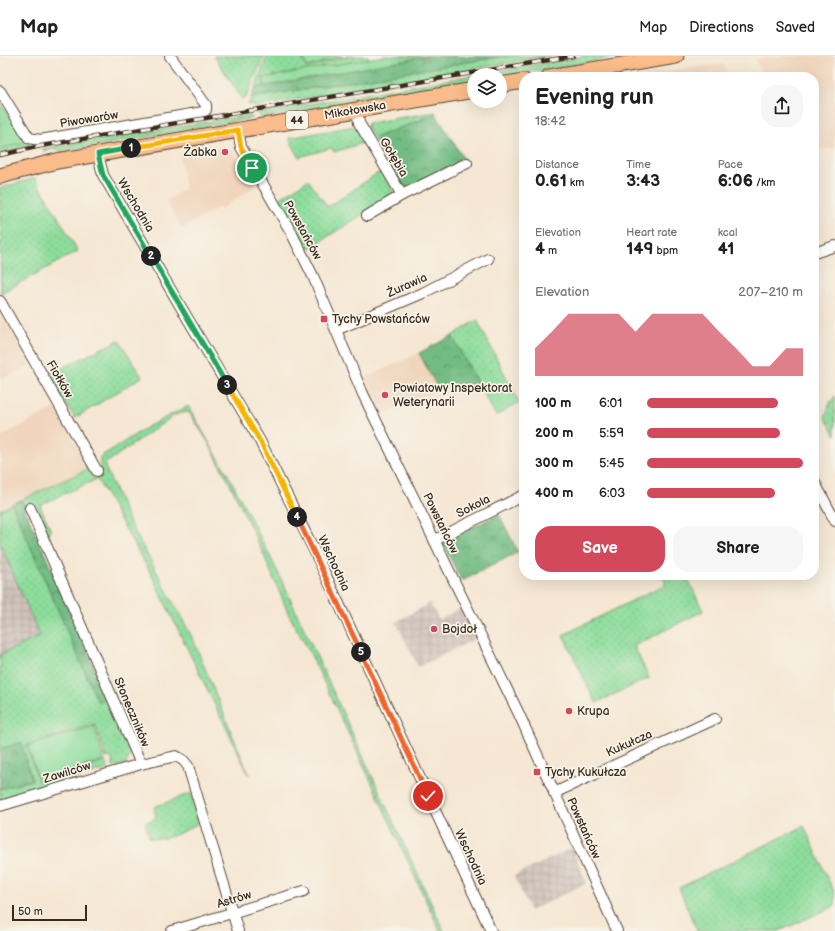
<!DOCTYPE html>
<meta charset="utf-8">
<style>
:root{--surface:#fff;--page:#f6f6f6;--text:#202124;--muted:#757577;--line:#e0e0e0;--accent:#d1495b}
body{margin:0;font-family:"Balsamiq Sans",sans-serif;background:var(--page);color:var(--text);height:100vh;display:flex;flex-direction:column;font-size:15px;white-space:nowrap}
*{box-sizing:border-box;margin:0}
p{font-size:13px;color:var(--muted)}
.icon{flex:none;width:22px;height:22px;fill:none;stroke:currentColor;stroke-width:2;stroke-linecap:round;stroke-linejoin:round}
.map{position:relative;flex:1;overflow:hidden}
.panel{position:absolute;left:519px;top:16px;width:300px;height:508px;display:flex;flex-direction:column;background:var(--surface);border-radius:16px;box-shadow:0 4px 16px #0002}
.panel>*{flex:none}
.controls{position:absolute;left:467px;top:12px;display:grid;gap:8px}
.controls a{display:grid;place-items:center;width:40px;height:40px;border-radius:50%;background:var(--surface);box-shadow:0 4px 16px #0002;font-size:20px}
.scale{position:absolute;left:12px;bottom:10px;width:75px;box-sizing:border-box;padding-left:4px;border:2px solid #3b2a1e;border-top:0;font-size:11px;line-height:14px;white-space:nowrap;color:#3b2a1e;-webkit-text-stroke:3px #f7f3e8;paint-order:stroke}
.pin{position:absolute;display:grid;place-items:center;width:34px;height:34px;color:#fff;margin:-17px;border:2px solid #fff;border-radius:50%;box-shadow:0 1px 4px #0007}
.km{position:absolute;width:20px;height:20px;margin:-10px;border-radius:50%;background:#222;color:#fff;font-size:11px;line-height:20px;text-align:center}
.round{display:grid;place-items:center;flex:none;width:42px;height:42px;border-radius:16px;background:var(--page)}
.summary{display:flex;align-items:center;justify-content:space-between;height:68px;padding:0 16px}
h1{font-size:22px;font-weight:700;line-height:30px}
.stats{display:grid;grid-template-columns:repeat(3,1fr);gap:6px;height:68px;padding:4px 16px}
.stats div{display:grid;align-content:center}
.stats b{font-size:17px;font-weight:700}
.stats small{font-size:11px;font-weight:400}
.stats p{font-size:11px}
.chart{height:112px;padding:8px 16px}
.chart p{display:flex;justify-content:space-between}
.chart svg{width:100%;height:72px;margin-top:4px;fill:var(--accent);opacity:.7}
.cta{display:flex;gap:8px;margin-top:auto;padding:8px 16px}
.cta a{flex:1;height:46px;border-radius:16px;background:var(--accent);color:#fff;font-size:16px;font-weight:700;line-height:46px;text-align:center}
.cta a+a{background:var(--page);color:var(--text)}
ul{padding:0 16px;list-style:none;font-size:13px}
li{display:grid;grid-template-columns:64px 48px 1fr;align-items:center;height:30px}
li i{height:10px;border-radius:5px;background:var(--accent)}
header{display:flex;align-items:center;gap:24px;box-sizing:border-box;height:56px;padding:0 20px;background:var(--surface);border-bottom:1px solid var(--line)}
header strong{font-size:19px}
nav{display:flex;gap:22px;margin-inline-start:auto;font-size:14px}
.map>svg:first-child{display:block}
.built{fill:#f0d5bc}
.industrial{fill:url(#industrial-grid)}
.grass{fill:url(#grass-dots);stroke:#64845d}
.forest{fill:url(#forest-crowns);stroke:#567351}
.green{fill:#8ddd9c;stroke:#64845d}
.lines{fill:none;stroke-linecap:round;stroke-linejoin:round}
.minor-casing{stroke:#574639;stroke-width:12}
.primary-casing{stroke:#574639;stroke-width:17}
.minor{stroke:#fff;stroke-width:10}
.primary{stroke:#f9bc8a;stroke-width:15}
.rail-casing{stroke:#3b2a1e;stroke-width:4.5}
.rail{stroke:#f7f3e8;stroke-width:3;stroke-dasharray:9;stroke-linecap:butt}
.split-1-casing{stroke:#fff;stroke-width:8}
.split-2-casing{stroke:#fff;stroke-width:8}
.split-3-casing{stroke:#fff;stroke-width:8}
.split-4-casing{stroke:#fff;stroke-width:8}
.split-5-casing{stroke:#fff;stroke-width:8}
.split-6-casing{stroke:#fff;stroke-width:8}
.split-1{stroke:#f5b400;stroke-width:5}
.split-2{stroke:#22a559;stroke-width:5}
.split-3{stroke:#22a559;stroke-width:5}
.split-4{stroke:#f5b400;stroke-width:5}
.split-5{stroke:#f0652b;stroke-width:5}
.split-6{stroke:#f0652b;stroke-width:5}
.poi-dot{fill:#d1495b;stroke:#f7f3e8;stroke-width:1.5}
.labels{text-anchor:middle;stroke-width:3.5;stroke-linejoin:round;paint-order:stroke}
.shield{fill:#f7f3e8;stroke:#73665b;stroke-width:1}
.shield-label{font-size:11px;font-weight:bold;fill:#3b2a1e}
.street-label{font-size:12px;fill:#3b2a1e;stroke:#f7f3e8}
.poi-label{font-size:12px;fill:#3b2a1e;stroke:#f7f3e8;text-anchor:start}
</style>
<header>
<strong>Map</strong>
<nav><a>Map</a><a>Directions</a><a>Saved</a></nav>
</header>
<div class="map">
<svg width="835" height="875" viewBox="0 0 835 875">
<defs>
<pattern id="industrial-grid" width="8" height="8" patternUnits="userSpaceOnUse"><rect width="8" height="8" fill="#cec1b9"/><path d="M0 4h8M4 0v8" fill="none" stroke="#b2a69f"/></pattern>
<pattern id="grass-dots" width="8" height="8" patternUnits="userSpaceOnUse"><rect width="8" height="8" fill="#8ddd9c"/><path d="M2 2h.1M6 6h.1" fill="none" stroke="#7bbe86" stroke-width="1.8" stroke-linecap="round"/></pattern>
<pattern id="forest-crowns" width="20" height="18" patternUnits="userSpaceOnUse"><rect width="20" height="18" fill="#72bc84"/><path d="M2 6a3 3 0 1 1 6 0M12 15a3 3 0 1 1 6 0" fill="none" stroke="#5f996b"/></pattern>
</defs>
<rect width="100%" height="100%" fill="#f7f3e8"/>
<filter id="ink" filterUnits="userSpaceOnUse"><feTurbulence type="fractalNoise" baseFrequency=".025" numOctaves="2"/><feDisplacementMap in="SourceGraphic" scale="8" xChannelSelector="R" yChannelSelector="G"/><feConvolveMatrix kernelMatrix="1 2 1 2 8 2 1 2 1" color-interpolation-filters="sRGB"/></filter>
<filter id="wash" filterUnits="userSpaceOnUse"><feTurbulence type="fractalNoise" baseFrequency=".012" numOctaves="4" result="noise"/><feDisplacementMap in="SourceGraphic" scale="16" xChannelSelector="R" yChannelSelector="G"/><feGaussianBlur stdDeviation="0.9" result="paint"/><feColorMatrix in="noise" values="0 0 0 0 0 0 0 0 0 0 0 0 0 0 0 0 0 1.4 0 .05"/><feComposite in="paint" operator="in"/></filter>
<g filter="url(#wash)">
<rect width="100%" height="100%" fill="#f5e7d3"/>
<g class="built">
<path d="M779,0h56v93h-21v-72h-50l-9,-18z"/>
<path d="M723,8l6,13h-91l22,-5z"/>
<path d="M222,91l9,3 24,36 -34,23 -2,-2 -37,21 -16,-27 19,-12 -5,-35z"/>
<path d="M0,256l31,53 -31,15z"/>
<path d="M419,297l19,36 -58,29 -17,-39z"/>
<path d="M55,352l32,54 -1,8 -85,40 -1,-73z"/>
</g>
<g class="industrial">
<path d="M12,448l92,214 -104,31v-241l1,2z"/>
<path d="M430,547l9,17 22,-12 14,31 -57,28 -22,-45z"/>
<path d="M572,792l15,35 -57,28 -16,-35z"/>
</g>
<g class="grass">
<path d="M214,0h50l-18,42 -4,1z"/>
<path d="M267,0h35l4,12 43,-12h19l1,3 -105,19 1,8 -10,2z"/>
<path d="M503,0h47l-296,51 -1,-3 -5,1 3,-7z"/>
<path d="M586,0h38l-124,21v-2h-24z"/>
<path d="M474,19v6l-215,37v-5z"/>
<path d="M435,56l1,2 -62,24 -7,-10 1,-5z"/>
<path d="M249,59l4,3 -193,34 -3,-3 -13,2 -2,-2z"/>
<path d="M354,70l8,8 4,8 -32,10 -3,-4 -32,9 -10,-19z"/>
<path d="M27,85l5,4 -32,9v-5z"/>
<path d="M381,115l14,23 -87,55 -29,-50 29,-19 20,27z"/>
<path d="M35,122l43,73 -77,42 -1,-105z"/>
<path d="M477,264l42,82 -23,14 -44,-80z"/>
<path d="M119,284l23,37 -67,41 -28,-43z"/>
<path d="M835,340v39l-10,-18 5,-14z"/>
<path d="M188,350l43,74 43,84 170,367h-4l-78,-169 -50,-105 -23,-42 -26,-62 -31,-65 -24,-46 -19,-30 -8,1 -8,3 -67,47 -1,4 24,54 63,116 57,138 -99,-203 -53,-93 -57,26 11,26 -5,3 -17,-30 -5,2 -3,-6 65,-30 1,-8 10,17 3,-5v-17l49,-31z"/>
<path d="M12,448l86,198 9,-5 24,56 -5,11 -12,3 -3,-10 -5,1 -11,-34 -68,21 11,37 67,-21 3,8 -108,32v-12l32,-9 -11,-37 -21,6v-94l40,-19 -40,-93v-35l1,2z"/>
<path d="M662,519h24l17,36 -69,35 15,32 -53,25 -33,-68 103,-51z"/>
<path d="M191,737l7,30c-12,8 -33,19 -48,15l-5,-15 11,-5 -2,-11z"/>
<path d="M804,770l31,68v12l-56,25h-82l-18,-43z"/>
</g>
<g class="forest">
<path d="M428,0l71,1 -248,41 4,-10 10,-2z"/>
<path d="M436,58l29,47 -63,29 -28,-52z"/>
<path d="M452,280l26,48 -25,1 -15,4 -19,-36z"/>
<path d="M21,444l86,197 -9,5 -86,-198z"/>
<path d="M499,458l19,38 -56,29 -20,-38z"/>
<path d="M21,686l11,38 -32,9v-40z"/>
</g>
<g class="green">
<path d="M303,0h40l-36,11z"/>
<path d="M384,0h44l-163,30 -2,-8z"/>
<path d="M0,47l27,38 -27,8z"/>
<path d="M94,670l10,34 -65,21 -11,-35z"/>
</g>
</g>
<g filter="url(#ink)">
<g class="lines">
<defs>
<g id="minor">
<path d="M0,35l29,47 11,2 163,-28 3,-2v-5l-36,-49"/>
<path d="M357,54l2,13 43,72 65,-32"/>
<path d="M238,74l3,17 50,85 22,44 50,118 155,318 99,219"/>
<path d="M98,98l5,21 157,266 54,109 177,381"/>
<path d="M367,160l35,-21"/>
<path d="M814,197l21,-7"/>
<path d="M0,245l97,170"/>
<path d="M336,274l87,-37 65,-34"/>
<path d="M814,425l21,40"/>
<path d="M30,452l111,256 35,-8 7,4 5,6 50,165"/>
<path d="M435,484l89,-45"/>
<path d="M554,737l161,-74"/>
<path d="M0,750l141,-42"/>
<path d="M172,875l132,-40"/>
</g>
<g id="primary">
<path d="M549,21l127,-21"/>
<path d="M500,29l24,-4"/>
<path d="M0,120l57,-15 417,-71"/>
</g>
</defs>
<use href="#minor" class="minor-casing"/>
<use href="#primary" class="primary-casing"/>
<use href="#minor" class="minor"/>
<use href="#primary" class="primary"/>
<defs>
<path id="rail" d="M0,99l41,-9 532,-90"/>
</defs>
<use href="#rail" class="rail-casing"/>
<use href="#rail" class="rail"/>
</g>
</g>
<g class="lines" filter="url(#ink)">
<defs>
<path id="split-1" d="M131,92l107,-18 3,17 11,21"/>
<path id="split-2" d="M131,92l-33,6 5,21 48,81"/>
<path id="split-3" d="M151,200l76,129"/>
<path id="split-4" d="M227,329l33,56 37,76"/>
<path id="split-5" d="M297,461l64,135"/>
<path id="split-6" d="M361,596l67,144"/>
</defs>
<use href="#split-1" class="split-1-casing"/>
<use href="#split-2" class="split-2-casing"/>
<use href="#split-3" class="split-3-casing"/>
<use href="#split-4" class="split-4-casing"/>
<use href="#split-5" class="split-5-casing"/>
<use href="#split-6" class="split-6-casing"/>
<use href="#split-1" class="split-1"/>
<use href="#split-2" class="split-2"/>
<use href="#split-3" class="split-3"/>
<use href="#split-4" class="split-4"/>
<use href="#split-5" class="split-5"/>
<use href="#split-6" class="split-6"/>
</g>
<g class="poi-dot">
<circle cx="225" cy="96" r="4"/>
<rect x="320" y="259" width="8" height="8" rx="2"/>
<circle cx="385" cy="339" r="4"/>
<circle cx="434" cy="573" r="4"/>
<circle cx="569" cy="655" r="4"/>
<rect x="533" y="712" width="8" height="8" rx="2"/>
</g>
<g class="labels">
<rect class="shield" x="286" y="55" width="22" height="18" rx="3"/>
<g class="shield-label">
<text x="297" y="68">44</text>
</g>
<g class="street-label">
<text transform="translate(355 54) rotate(-10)" y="4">Mikołowska</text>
<text transform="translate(89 63) rotate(-9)" y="4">Piwowarów</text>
<text transform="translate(394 101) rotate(59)" y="4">Gołębia</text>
<text transform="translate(136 149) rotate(59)" y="4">Wschodnia</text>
<text transform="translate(303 174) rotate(61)" y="4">Powstańców</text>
<text transform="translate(407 229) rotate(-24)" y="4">Żurawia</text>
<text transform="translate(60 323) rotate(60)" y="4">Fiołków</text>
<text transform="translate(473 450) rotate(-27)" y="4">Sokola</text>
<text transform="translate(441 467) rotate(64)" y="4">Powstańców</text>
<text transform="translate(334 507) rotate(65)" y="4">Wschodnia</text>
<text transform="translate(132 656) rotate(67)" y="4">Słoneczników</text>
<text transform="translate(629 687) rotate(-24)" y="4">Kukułcza</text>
<text transform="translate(67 716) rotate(-17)" y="4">Zawilców</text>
<text transform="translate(584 772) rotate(66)" y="4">Powstańców</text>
<text transform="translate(471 801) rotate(65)" y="4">Wschodnia</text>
<text transform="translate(234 843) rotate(-17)" y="4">Astrów</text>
</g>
<g class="poi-label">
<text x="217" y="100" text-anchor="end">Żabka</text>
<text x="332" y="267">Tychy Powstańców</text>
<text x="393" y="336">Powiatowy Inspektorat<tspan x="393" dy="14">Weterynarii</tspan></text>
<text x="442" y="577">Bojdoł</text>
<text x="577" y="659">Krupa</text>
<text x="545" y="720">Tychy Kukułcza</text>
</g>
</g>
</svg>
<div class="controls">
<a><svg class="icon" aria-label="layers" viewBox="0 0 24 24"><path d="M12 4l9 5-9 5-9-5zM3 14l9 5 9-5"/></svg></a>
</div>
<div class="scale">50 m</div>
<div class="pin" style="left:252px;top:112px;background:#1e9e55"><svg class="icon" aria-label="arrive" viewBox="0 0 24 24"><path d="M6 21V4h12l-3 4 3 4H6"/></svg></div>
<div class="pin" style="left:428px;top:740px;background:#d93025"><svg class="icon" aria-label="check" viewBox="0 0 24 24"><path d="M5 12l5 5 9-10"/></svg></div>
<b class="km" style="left:131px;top:92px">1</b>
<b class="km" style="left:151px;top:200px">2</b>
<b class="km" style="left:227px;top:329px">3</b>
<b class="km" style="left:297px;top:461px">4</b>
<b class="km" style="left:361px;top:596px">5</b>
<section class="panel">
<div class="summary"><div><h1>Evening run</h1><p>18:42</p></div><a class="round"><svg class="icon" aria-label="share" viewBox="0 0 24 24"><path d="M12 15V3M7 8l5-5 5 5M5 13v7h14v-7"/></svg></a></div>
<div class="stats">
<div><p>Distance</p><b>0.61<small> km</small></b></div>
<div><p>Time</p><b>3:43</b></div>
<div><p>Pace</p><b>6:06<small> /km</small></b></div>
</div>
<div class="stats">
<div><p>Elevation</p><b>4<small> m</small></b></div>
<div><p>Heart rate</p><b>149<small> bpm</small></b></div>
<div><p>kcal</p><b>41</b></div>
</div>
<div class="chart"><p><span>Elevation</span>207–210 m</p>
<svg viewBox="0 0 160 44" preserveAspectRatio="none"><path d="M0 44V27L10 17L20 6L30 6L40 6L50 6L60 17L70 6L80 6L90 6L100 6L110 17L120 27L130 38L140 38L150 27L160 27V44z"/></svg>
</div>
<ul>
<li><b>100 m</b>6:01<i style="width:84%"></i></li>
<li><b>200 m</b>5:59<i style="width:85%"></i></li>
<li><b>300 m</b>5:45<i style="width:100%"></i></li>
<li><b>400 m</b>6:03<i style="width:82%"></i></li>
</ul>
<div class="cta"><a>Save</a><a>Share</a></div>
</section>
</div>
